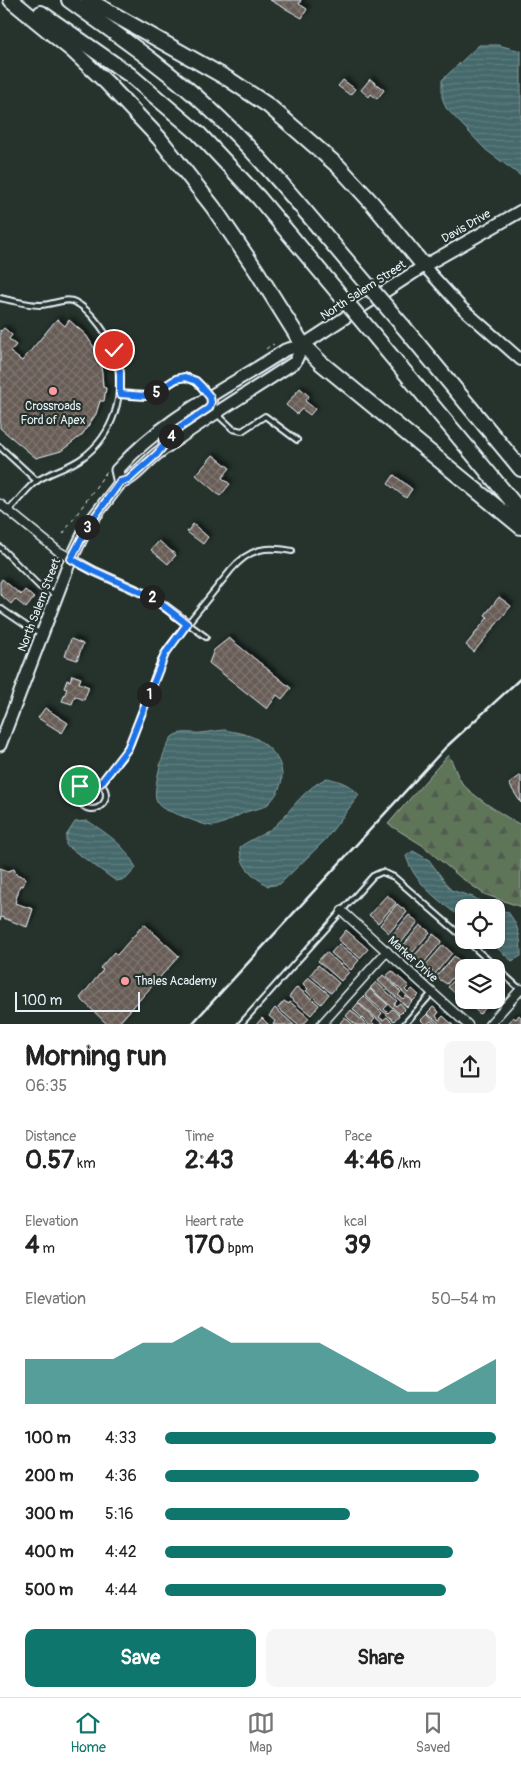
<!DOCTYPE html>
<meta charset="utf-8">
<style>
:root{--surface:#fff;--page:#f6f6f6;--text:#222;--muted:#767676;--line:#e0e0e0;--accent:#0f766e}
body{margin:0;font-family:Pangolin,sans-serif;background:var(--page);color:var(--text);height:100vh;display:flex;flex-direction:column;font-size:19px;white-space:nowrap}
*{box-sizing:border-box;margin:0}
p{font-size:16px;color:var(--muted)}
.icon{flex:none;width:28px;height:28px;fill:none;stroke:currentColor;stroke-width:2;stroke-linecap:round;stroke-linejoin:round}
.map{position:relative;height:1024px;overflow:hidden}
.sheet{display:flex;flex-direction:column;background:var(--surface);flex:1}
.sheet>*{flex:none}
.fabs{position:absolute;left:455px;top:899px;display:grid;gap:10px}
.fabs a{display:grid;place-items:center;width:50px;height:50px;border-radius:10px;background:var(--surface);box-shadow:0 1px 4px #0004;font-size:25px}
.scale{position:absolute;left:15px;bottom:12px;width:125px;box-sizing:border-box;padding-left:5px;border:2px solid #e8f1f8;border-top:0;font-size:14px;line-height:18px;white-space:nowrap;color:#e8f1f8;-webkit-text-stroke:4px #26332d;paint-order:stroke}
.pin{position:absolute;display:grid;place-items:center;width:42px;height:42px;color:#fff;margin:-21px;border:2px solid #fff;border-radius:50%;box-shadow:0 1px 5px #0007}
.km{position:absolute;width:25px;height:25px;margin:-12px;border-radius:50%;background:#222;color:#fff;font-size:14px;line-height:25px;text-align:center}
.round{display:grid;place-items:center;flex:none;width:52px;height:52px;border-radius:10px;background:var(--page)}
.head{display:flex;align-items:center;justify-content:space-between;height:85px;padding:0 25px}
h1{font-size:28px;font-weight:700;line-height:38px}
.metrics{display:grid;grid-template-columns:repeat(3,1fr);gap:8px;height:85px;padding:5px 25px}
.metrics div{display:grid;align-content:center}
.metrics b{font-size:25px;font-weight:700}
.metrics small{font-size:14px;font-weight:400}
.metrics p{font-size:14px}
.chart{height:140px;padding:10px 25px}
.chart p{display:flex;justify-content:space-between}
.chart svg{width:100%;height:90px;margin-top:5px;fill:var(--accent);opacity:.7}
.cta{display:flex;gap:10px;margin-top:auto;padding:10px 25px}
.cta a{flex:1;height:58px;border-radius:10px;background:var(--accent);color:#fff;font-size:20px;font-weight:700;line-height:58px;text-align:center}
.cta a+a{background:var(--page);color:var(--text)}
ul{padding:0 25px;list-style:none;font-size:16px}
li{display:grid;grid-template-columns:80px 60px 1fr;align-items:center;height:38px}
li i{height:12px;border-radius:6px;background:var(--accent)}
.dock{display:flex;justify-content:space-around;align-items:center;height:70px;border-top:1px solid var(--line);background:var(--surface);font-size:14px;color:var(--muted)}
.dock a{display:grid;justify-items:center;gap:2px}
.dock .current{color:var(--accent)}
.map>svg:first-child{display:block}
.forest{fill:url(#forest-firs);stroke:#a3b2a8}
.water{fill:url(#water-rules);stroke:#869fa3}
.building{fill:url(#building-cross-hatch);stroke:#e8f1f8;filter:url(#shadow)}
.lines{fill:none;stroke-linecap:round;stroke-linejoin:round}
.lane-casing{stroke:#e8f1f8;stroke-width:8}
.street-casing{stroke:#e8f1f8;stroke-width:11}
.secondary-casing{stroke:#e8f1f8;stroke-width:14}
.primary-casing{stroke:#e8f1f8;stroke-width:15}
.highway-casing{stroke:#e8f1f8;stroke-width:18}
.path{stroke:#e8f1f8;stroke-width:1;stroke-dasharray:4 4;stroke-linecap:butt}
.lane{stroke:#26332d;stroke-width:4}
.street{stroke:#26332d;stroke-width:8}
.secondary{stroke:#26332d;stroke-width:10}
.primary{stroke:#26332d;stroke-width:11}
.highway{stroke:#26332d;stroke-width:14}
.rail{stroke:#e8f1f8;stroke-width:2.5}
.highway-bridge-casing{stroke:#e8f1f8;stroke-width:18;stroke-linecap:butt}
.highway-bridge{stroke:#26332d;stroke-width:14}
.route-casing{stroke:#fff;stroke-width:10}
.route{stroke:#1a73e8;stroke-width:6}
.poi-dot{fill:#ff9aa2;stroke:#26332d;stroke-width:2}
.labels{text-anchor:middle;stroke-width:4.5;stroke-linejoin:round;paint-order:stroke}
.street-label{font-size:12px;fill:#e8f1f8;stroke:#26332d}
.poi-label{font-size:12px;fill:#e8f1f8;stroke:#26332d}
</style>
<div class="map">
<svg width="521" height="1025" viewBox="0 0 521 1025">
<defs>
<pattern id="forest-firs" width="22" height="20" patternUnits="userSpaceOnUse" patternTransform="scale(1.25)"><rect width="22" height="20" fill="#5e7458"/><path d="M5 1l3.5 6h-7zM16 11l3.5 6h-7z" fill="#515c50"/></pattern>
<pattern id="water-rules" width="6" height="5" patternUnits="userSpaceOnUse" patternTransform="scale(1.25)"><rect width="6" height="5" fill="#45696b"/><path d="M0 2.5h6" fill="none" stroke="#607f81"/></pattern>
<pattern id="building-cross-hatch" width="8" height="8" patternUnits="userSpaceOnUse" patternTransform="scale(1.25)"><rect width="8" height="8" fill="#685c56"/><path d="M0 0l8 8M0 8l8-8" fill="none" stroke="#7e746f"/></pattern>
<filter id="shadow"><feDropShadow dx="3" dy="-3" stdDeviation="2.5" flood-color="#0009"/></filter>
</defs>
<rect width="100%" height="100%" fill="#26332d"/>
<filter id="ink" filterUnits="userSpaceOnUse"><feTurbulence type="fractalNoise" baseFrequency=".02" numOctaves="2"/><feDisplacementMap in="SourceGraphic" scale="10" xChannelSelector="R" yChannelSelector="G"/><feConvolveMatrix kernelMatrix="1 2 1 2 8 2 1 2 1" color-interpolation-filters="sRGB"/></filter>
<g filter="url(#ink)">
<path class="forest" d="M448,755c6,8 8,20 14,28 9,12 45,35 59,42v82l-37,-13 -24,-17 -38,-32 -34,-21z"/>
<g class="water">
<path d="M479,45h19l23,6v125l-35,-26 -40,-42 -4,-11v-17z"/>
<path d="M224,730c11,2 23,4 33,9 26,16 35,42 11,65 -6,5 -18,6 -25,9 -10,5 -20,12 -31,13 -8,0 -34,-12 -43,-15 -6,-2 -12,-6 -13,-12 -3,-12 8,-53 16,-62 8,-7 20,-3 29,-4 8,-1 15,-2 23,-3z"/>
<path d="M327,778c13,3 23,6 32,17l-34,45 -45,44 -12,2c-15,-10 -28,-19 -28,-39 12,-9 25,-12 36,-22 17,-17 29,-37 51,-47z"/>
<path d="M88,821c22,15 36,23 48,47l-10,11 -10,2 -50,-36v-9l9,-14z"/>
<path d="M413,851l16,9 22,30 22,7 18,10 -27,1v12c-23,-18 -49,-35 -58,-64z"/>
<path d="M496,909l12,3c11,14 13,26 13,44l-9,5 -24,-21h8z"/>
</g>
<g class="building">
<path d="M270,0h31l-2,4 8,5 -5,9z"/>
<path d="M370,79l14,11 -7,9 -6,-5 -2,3 -8,-7z"/>
<path d="M343,80l12,9 -5,6 -12,-9z"/>
<path d="M57,319l8,7 4,-6 17,15 9,14 5,12 2,12 1,14 3,1 -2,13h-4l-4,13 -14,21 -21,16 -25,7 -36,-30v-98l1,1 3,-3 8,7 -3,4 7,6 -6,7 12,9z"/>
<path d="M300,388l9,8 -4,5 10,8 -5,6 -8,-6 -5,5 -11,-9z"/>
<path d="M213,455l17,13 -8,10 8,6 -10,12 -24,-21z"/>
<path d="M394,475l18,14 -6,9 -18,-14z"/>
<path d="M193,524l15,13 -5,7 -16,-12z"/>
<path d="M159,541l17,14 -8,9 -17,-14z"/>
<path d="M2,579l19,16 4,-5 9,8 -8,10 -11,-9 -4,5 -11,-10v-12z"/>
<path d="M499,597l12,9 -37,46 -8,-7 22,-28 -3,-2z"/>
<path d="M229,638l62,50 -9,11 -5,-4 -10,14 -58,-46 5,-13z"/>
<path d="M71,639l12,5 -6,16 -12,-4z"/>
<path d="M72,675l9,3 -2,5 10,4 -5,13 -9,-4 -3,8 -10,-3 5,-12 -3,-1 3,-8 3,1z"/>
<path d="M45,708l23,15 -6,10 -24,-15z"/>
<path d="M521,775v28l-12,-19z"/>
<path d="M0,868l8,3 6,-2 2,5 10,4 -3,8 -3,-1 -5,18 18,6 -6,18 -26,-10 -1,4z"/>
<path d="M387,895l9,8 -18,20 -9,-8z"/>
<path d="M397,904l10,8 -18,21 -9,-8z"/>
<path d="M409,915l9,7 -17,21 -9,-8z"/>
<path d="M144,924l35,32 -62,69h-9l-28,-27 23,-28 -3,-2 14,-16 3,3z"/>
<path d="M420,925l10,7 -18,21 -9,-7z"/>
<path d="M346,930l22,19 -8,9 -22,-18z"/>
<path d="M433,934l9,7 -19,23 -9,-8z"/>
<path d="M339,944l20,16 -8,10 -20,-17z"/>
<path d="M443,945l9,8 -17,21 -10,-8z"/>
<path d="M326,952l23,20 -8,9 -23,-20z"/>
<path d="M454,956l7,6 -7,8 3,2 -10,12 -11,-7z"/>
<path d="M318,965l21,18 -8,10 -21,-18z"/>
<path d="M464,969v18l-7,8 -9,-8z"/>
<path d="M392,971l17,15 -4,4 3,3 4,-4 7,6 -6,6 -27,-25z"/>
<path d="M383,975l18,17 -3,3 5,4 3,-3 6,5 -5,6 -29,-26z"/>
<path d="M308,977l21,17 -8,10 -15,-13 2,-2 -5,-5z"/>
<path d="M376,982l21,19 -3,3 2,2 4,-3 5,6 -5,5 -30,-26z"/>
<path d="M297,987l22,18 -8,10 -22,-18z"/>
<path d="M370,989l18,16 -4,4 4,4 4,-4 7,6 -5,6 -29,-26z"/>
<path d="M464,991v9h8l-4,5 -9,-8z"/>
<path d="M364,996l18,17 -3,4 4,3 4,-3 6,6 -2,2h-7l-26,-23z"/>
<path d="M477,1000h16l-13,14 -9,-8z"/>
<path d="M284,1001l5,3 1,-2 19,16 -6,7h-5l-20,-17z"/>
<path d="M358,1003l17,16 -3,3 3,3h-6l-16,-16z"/>
<path d="M433,1007l6,5 -3,4 3,4 4,-4 10,9h-12l-14,-12z"/>
<path d="M275,1008l19,17h-21l2,-4 -6,-5z"/>
<path d="M351,1010l16,15h-11l-10,-9z"/>
<path d="M427,1014l11,11h-4l-3,-4 -5,4 -5,-5z"/>
<path d="M519,1015l2,2v8h-14l6,-8 3,2z"/>
<path d="M345,1017l8,8h-11l-2,-2z"/>
<path d="M262,1018l7,7h-13z"/>
</g>
<g class="lines">
<defs>
<g id="lane">
<path d="M0,298c13,3 28,7 41,7 11,0 25,-8 34,-3 17,9 36,36 41,54 10,38 -2,79 -34,102 -15,11 -34,14 -48,25 -9,8 -17,19 -26,28"/>
<path d="M120,394c10,2 21,3 30,0 28,-9 31,-34 59,2"/>
<path d="M217,414l16,15 9,2 23,-15 32,24"/>
<path d="M0,447l37,34"/>
<path d="M0,547l40,40 15,7"/>
<path d="M0,608l25,17 15,8"/>
<path d="M187,623l19,14"/>
<circle cx="92" cy="795" r="14"/>
<path d="M101,783l22,-27 8,-14 27,-75 10,-19 63,-78c19,-22 34,-24 61,-19"/>
<path d="M466,940l55,50"/>
<path d="M240,1025l133,-149 9,-4 12,5 70,61"/>
<path d="M404,1025l28,-32"/>
</g>
<g id="street">
<path d="M0,504l58,47 36,20 58,26 35,26"/>
<path d="M342,911l126,114"/>
<path d="M321,1025l66,-74"/>
<path d="M489,1025l32,-36"/>
</g>
<path id="secondary" d="M424,266l37,41 60,53"/>
<g id="primary">
<path d="M165,443l10,-12 34,-23 2,-3 -1,-8"/>
<path d="M120,483l-3,-13 3,-3c44,-50 110,-80 165,-117l18,-5 121,-79 97,-55"/>
<path d="M0,745l68,-179 19,-40 33,-43c14,-4 26,-21 38,-30 44,-33 92,-61 137,-91l8,-17"/>
</g>
<g id="highway">
<path d="M11,0l61,50 35,33 52,55 54,69 43,63 47,75 18,18 200,164"/>
<path d="M69,0c48,35 97,68 141,109 54,50 101,110 149,166"/>
<path d="M88,0l142,80 39,26 70,61 33,36 52,63"/>
<path d="M41,13l89,62 69,59 60,64 77,92"/>
<path d="M402,325l119,144"/>
<path d="M378,340l143,172"/>
</g>
</defs>
<use href="#lane" class="lane-casing"/>
<use href="#street" class="street-casing"/>
<use href="#secondary" class="secondary-casing"/>
<use href="#primary" class="primary-casing"/>
<use href="#highway" class="highway-casing"/>
<g class="path">
<path d="M266,349l6,-5 2,1"/>
<path d="M63,534l44,-63"/>
</g>
<use href="#lane" class="lane"/>
<use href="#street" class="street"/>
<use href="#secondary" class="secondary"/>
<use href="#primary" class="primary"/>
<use href="#highway" class="highway"/>
<path class="rail" d="M191,1025l254,-277 76,-70"/>
<defs>
<g id="highway-bridge">
<path d="M359,275l43,50"/>
<path d="M336,290l42,50"/>
</g>
</defs>
<use href="#highway-bridge" class="highway-bridge-casing"/>
<use href="#highway-bridge" class="highway-bridge"/>
</g>
</g>
<g class="lines" filter="url(#ink)">
<defs>
<path id="route" d="M80,786c6,-6 13,-7 21,-3l27,-35 37,-94 22,-30 -35,-27 -58,-26 -23,-12 17,-33 32,-44 8,-2 29,-26 19,-24 33,-22 2,-6 -1,-5 -9,-11 -5,-5 -11,-4 -9,2 -17,11 -14,6 -25,-2v-22l-6,-22"/>
</defs>
<use href="#route" class="route-casing"/>
<use href="#route" class="route"/>
</g>
<g class="poi-dot">
<circle cx="53" cy="391" r="5"/>
<circle cx="125" cy="981" r="5"/>
</g>
<g class="labels">
<g class="street-label">
<text transform="translate(466 226) rotate(-30)" y="4">Davis Drive</text>
<text transform="translate(363 290) rotate(-33)" y="4">North Salem Street</text>
<text transform="translate(39 605) rotate(-69)" y="4">North Salem Street</text>
<text transform="translate(413 959) rotate(42)" y="4">Marker Drive</text>
</g>
<g class="poi-label">
<text x="53" y="410">Crossroads<tspan x="53" dy="14">Ford of Apex</tspan></text>
<text x="135" y="985" text-anchor="start">Thales Academy</text>
</g>
</g>
</svg>
<div class="fabs">
<a><svg class="icon" aria-label="locate" viewBox="0 0 24 24"><circle cx="12" cy="12" r="6"/><path d="M12 2v4M12 18v4M2 12h4M18 12h4"/></svg></a>
<a><svg class="icon" aria-label="layers" viewBox="0 0 24 24"><path d="M12 4l9 5-9 5-9-5zM3 14l9 5 9-5"/></svg></a>
</div>
<div class="scale">100 m</div>
<div class="pin" style="left:80px;top:786px;background:#1e9e55"><svg class="icon" aria-label="arrive" viewBox="0 0 24 24"><path d="M6 21V4h12l-3 4 3 4H6"/></svg></div>
<div class="pin" style="left:114px;top:350px;background:#d93025"><svg class="icon" aria-label="check" viewBox="0 0 24 24"><path d="M5 12l5 5 9-10"/></svg></div>
<b class="km" style="left:149px;top:694px">1</b>
<b class="km" style="left:152px;top:597px">2</b>
<b class="km" style="left:87px;top:527px">3</b>
<b class="km" style="left:171px;top:436px">4</b>
<b class="km" style="left:156px;top:392px">5</b>
</div>
<section class="sheet">
<div class="head"><div><h1>Morning run</h1><p>06:35</p></div><a class="round"><svg class="icon" aria-label="share" viewBox="0 0 24 24"><path d="M12 15V3M7 8l5-5 5 5M5 13v7h14v-7"/></svg></a></div>
<div class="metrics">
<div><p>Distance</p><b>0.57<small> km</small></b></div>
<div><p>Time</p><b>2:43</b></div>
<div><p>Pace</p><b>4:46<small> /km</small></b></div>
</div>
<div class="metrics">
<div><p>Elevation</p><b>4<small> m</small></b></div>
<div><p>Heart rate</p><b>170<small> bpm</small></b></div>
<div><p>kcal</p><b>39</b></div>
</div>
<div class="chart"><p><span>Elevation</span>50–54 m</p>
<svg viewBox="0 0 160 44" preserveAspectRatio="none"><path d="M0 44V22L10 22L20 22L30 22L40 14L50 14L60 6L70 14L80 14L90 14L100 14L110 22L120 30L130 38L140 38L150 30L160 22V44z"/></svg>
</div>
<ul>
<li><b>100 m</b>4:33<i style="width:100%"></i></li>
<li><b>200 m</b>4:36<i style="width:95%"></i></li>
<li><b>300 m</b>5:16<i style="width:56%"></i></li>
<li><b>400 m</b>4:42<i style="width:87%"></i></li>
<li><b>500 m</b>4:44<i style="width:85%"></i></li>
</ul>
<div class="cta"><a>Save</a><a>Share</a></div>
</section>
<nav class="dock">
<a class="current"><svg class="icon" aria-label="home" viewBox="0 0 24 24"><path d="M3 11l9-7 9 7M6 9v11h12V9"/></svg>Home</a>
<a><svg class="icon" aria-label="map" viewBox="0 0 24 24"><path d="M3 6l6-2 6 2 6-2v14l-6 2-6-2-6 2zM9 4v14M15 6v14"/></svg>Map</a>
<a><svg class="icon" aria-label="saved" viewBox="0 0 24 24"><path d="M7 4h10v16l-5-4-5 4z"/></svg>Saved</a>
</nav>
